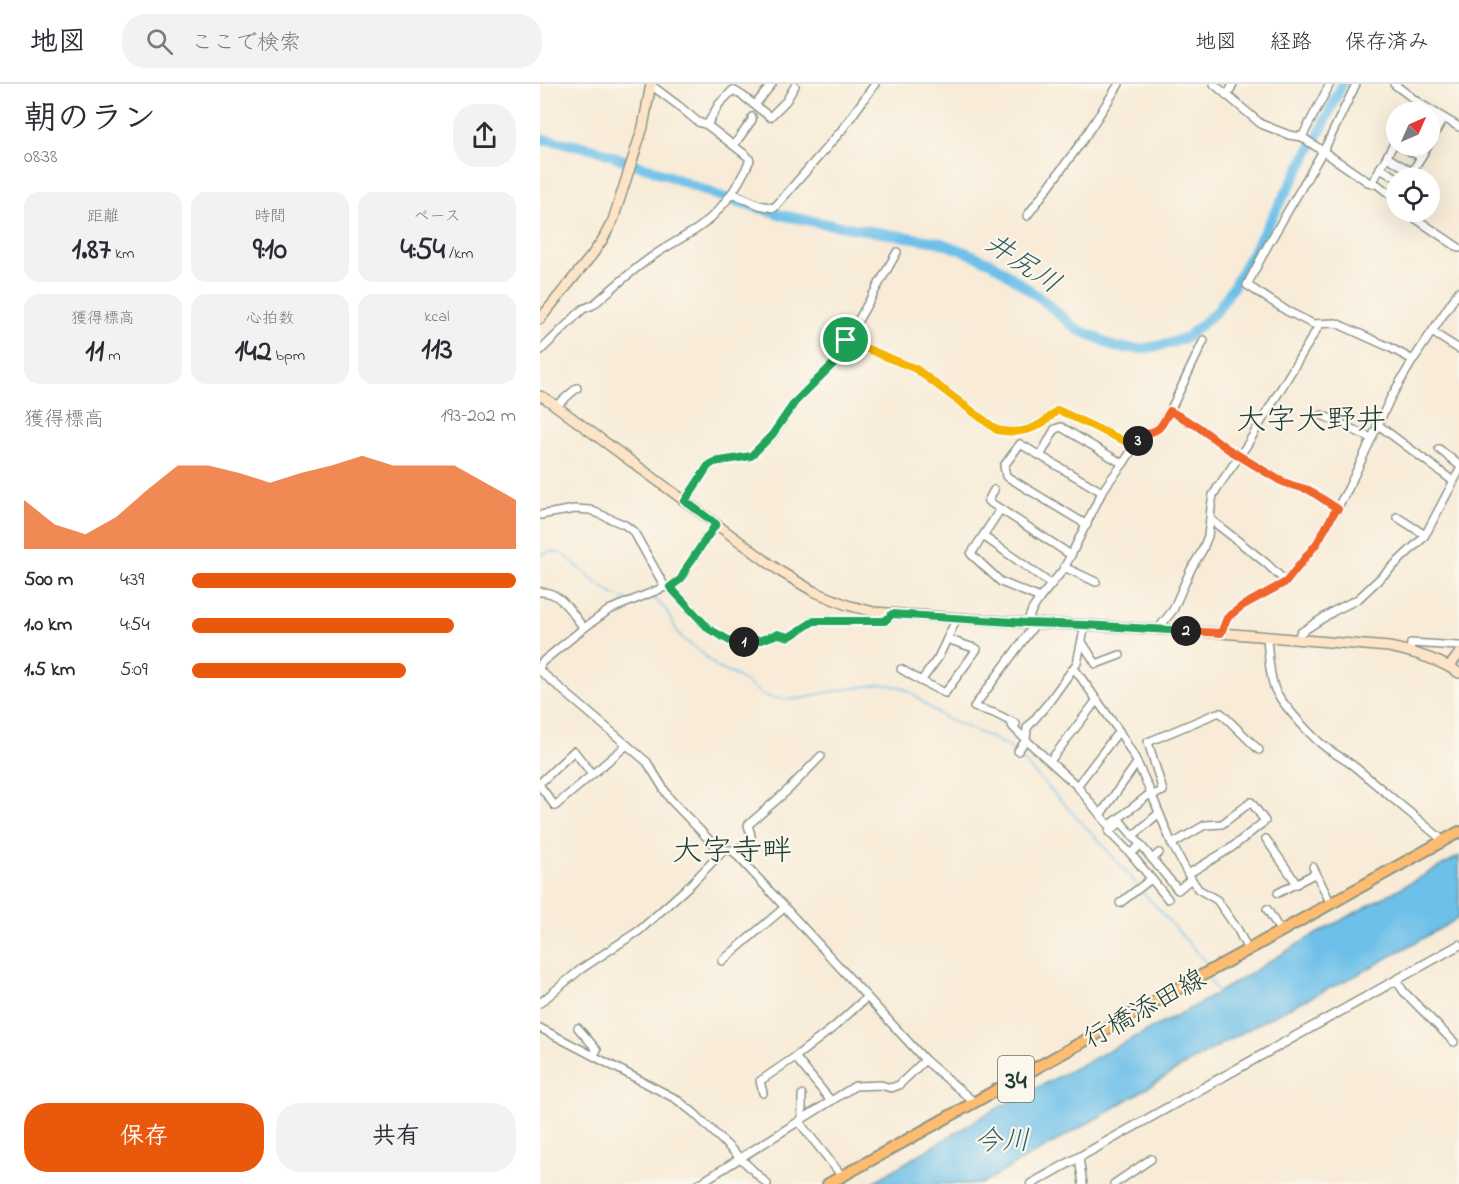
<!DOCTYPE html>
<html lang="ja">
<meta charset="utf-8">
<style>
:root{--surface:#fff;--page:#f2f2f3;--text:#2b2b33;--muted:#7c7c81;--line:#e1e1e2;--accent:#ea580c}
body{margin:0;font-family:"Indie Flower","Klee One",sans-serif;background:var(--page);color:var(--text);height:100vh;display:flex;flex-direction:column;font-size:22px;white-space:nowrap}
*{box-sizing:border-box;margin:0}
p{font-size:20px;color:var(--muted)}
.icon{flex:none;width:33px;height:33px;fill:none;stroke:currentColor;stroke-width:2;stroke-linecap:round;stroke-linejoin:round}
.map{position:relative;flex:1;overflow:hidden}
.drawer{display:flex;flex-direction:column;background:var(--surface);width:540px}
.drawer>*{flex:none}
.needle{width:39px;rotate:45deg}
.fabs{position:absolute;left:846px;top:18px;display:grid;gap:12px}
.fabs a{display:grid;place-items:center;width:54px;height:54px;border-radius:50%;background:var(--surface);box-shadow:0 6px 24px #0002;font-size:30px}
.pin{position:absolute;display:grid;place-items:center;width:51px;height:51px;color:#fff;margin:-26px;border:3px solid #fff;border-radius:50%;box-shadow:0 2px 6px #0007}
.km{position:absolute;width:30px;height:30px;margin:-15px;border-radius:50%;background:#222;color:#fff;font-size:16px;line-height:30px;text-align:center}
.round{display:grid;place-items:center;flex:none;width:63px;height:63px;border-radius:24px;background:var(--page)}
.summary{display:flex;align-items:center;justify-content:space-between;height:102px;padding:0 24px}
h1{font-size:33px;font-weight:700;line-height:45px}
.metrics{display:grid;grid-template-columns:repeat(3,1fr);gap:9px;height:102px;padding:6px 24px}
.metrics div{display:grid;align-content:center;border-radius:15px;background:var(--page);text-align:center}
.metrics b{font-size:30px;font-weight:700}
.metrics small{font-size:16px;font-weight:400}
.metrics p{font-size:16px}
.chart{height:168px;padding:12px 24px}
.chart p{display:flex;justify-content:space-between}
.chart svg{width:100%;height:108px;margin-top:6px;fill:var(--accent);opacity:.7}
.action{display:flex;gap:12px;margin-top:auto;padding:12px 24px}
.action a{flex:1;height:69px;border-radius:24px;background:var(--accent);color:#fff;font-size:24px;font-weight:700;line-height:69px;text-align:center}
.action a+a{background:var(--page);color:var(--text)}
ul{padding:0 24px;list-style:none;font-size:20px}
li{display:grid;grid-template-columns:96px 72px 1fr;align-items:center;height:45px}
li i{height:15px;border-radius:8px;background:var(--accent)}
header{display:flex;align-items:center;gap:36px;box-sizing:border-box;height:84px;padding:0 30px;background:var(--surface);border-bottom:2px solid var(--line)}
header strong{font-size:28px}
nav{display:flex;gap:33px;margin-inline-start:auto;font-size:21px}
.search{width:420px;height:54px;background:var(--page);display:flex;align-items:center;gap:15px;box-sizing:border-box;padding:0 21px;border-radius:24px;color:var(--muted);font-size:22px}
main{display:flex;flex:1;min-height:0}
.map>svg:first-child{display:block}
.water{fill:#6dc0e9;stroke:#467e8e;stroke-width:1.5}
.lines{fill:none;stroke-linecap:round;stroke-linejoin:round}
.stream{stroke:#6dc0e9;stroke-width:1.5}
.river{stroke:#6dc0e9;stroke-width:10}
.minor-casing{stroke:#8c9486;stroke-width:10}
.tertiary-casing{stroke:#8c9486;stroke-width:11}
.secondary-casing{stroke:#8c9486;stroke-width:12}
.primary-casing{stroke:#8c9486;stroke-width:14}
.minor{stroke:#fff;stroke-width:7}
.tertiary{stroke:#fff;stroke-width:8}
.secondary{stroke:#fee4c6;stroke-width:9}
.primary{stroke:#fdbc70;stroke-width:10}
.split-1-casing{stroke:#fff;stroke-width:12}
.split-2-casing{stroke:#fff;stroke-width:12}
.split-3-casing{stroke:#fff;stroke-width:12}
.split-4-casing{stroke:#fff;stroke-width:12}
.split-1{stroke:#22a559;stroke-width:8}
.split-2{stroke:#22a559;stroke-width:8}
.split-3{stroke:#f0652b;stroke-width:8}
.split-4{stroke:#f5b400;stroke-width:8}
.labels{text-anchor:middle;stroke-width:4.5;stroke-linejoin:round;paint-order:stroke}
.shield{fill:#fbf7ec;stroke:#61756b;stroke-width:1.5}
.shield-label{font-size:26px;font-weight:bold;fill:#1f3d34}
.street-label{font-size:27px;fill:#1f3d34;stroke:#fbf7ec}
.water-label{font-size:28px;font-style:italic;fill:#325e61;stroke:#fbf7ec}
.quarter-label{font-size:30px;fill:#1f3d34;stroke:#fbf7ec}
</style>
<header>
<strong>地図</strong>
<div class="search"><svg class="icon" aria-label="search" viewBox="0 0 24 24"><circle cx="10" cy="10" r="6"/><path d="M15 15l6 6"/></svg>ここで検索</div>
<nav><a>地図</a><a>経路</a><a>保存済み</a></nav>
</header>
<main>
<section class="drawer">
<div class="summary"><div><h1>朝のラン</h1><p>08:38</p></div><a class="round"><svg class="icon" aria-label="share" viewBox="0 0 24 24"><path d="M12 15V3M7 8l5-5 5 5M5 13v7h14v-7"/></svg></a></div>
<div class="metrics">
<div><p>距離</p><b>1.87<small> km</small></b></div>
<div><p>時間</p><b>9:10</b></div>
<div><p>ペース</p><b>4:54<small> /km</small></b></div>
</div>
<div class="metrics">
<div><p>獲得標高</p><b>11<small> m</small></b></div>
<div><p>心拍数</p><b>142<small> bpm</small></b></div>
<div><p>kcal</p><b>113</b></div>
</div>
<div class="chart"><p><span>獲得標高</span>193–202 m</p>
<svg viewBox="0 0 160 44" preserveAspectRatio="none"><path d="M0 44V24L10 34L20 38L30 31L40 20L50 10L60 10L70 13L80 17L90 13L100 10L110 6L120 10L130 10L140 10L150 17L160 24V44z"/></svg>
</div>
<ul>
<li><b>500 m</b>4:39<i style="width:100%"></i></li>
<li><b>1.0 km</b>4:54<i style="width:81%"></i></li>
<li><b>1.5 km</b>5:09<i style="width:66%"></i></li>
</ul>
<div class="action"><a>保存</a><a>共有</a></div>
</section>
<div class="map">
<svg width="919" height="1100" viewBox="0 0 919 1100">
<rect width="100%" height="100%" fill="#fbf7ec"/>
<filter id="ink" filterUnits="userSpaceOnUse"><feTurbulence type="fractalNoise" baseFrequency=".0167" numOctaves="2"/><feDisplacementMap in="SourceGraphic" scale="12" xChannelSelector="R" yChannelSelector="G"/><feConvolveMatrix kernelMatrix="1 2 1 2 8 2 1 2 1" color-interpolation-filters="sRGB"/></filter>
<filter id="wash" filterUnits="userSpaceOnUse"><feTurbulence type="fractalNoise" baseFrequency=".008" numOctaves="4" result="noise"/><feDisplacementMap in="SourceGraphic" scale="24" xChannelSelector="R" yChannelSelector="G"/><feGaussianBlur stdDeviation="1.35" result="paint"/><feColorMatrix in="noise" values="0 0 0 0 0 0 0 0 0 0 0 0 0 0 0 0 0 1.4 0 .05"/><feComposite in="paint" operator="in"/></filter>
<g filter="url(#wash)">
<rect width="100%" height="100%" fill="#f8ebd7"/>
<path class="water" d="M919,772v62l-100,56 -83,40 -83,46 -89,54 -123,70h-111l120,-72 209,-108 108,-65z"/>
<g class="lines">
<g class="stream">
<path d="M0,471l12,-4 10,3c16,11 47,45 66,45"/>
<path d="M105,514h9l12,12 12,23 4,5 19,14 17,16 19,8 26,19 11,3 19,1 12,-1 18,-5 59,-9 19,3 12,7 17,14 17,11 49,21 17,10 88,93 35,41"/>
<path d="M603,808l61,68 2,9"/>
<path d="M668,893l10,16"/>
</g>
<path class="river" d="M0,55l8,1 43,8 49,18 11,3 65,26 70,21 35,7 117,19 23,8 30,13 11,7 42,31 32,28 22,9 16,9 27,2 27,-5 19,-7 30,-26 16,-24 89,-159 20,-44"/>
</g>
</g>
<g filter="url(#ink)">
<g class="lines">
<defs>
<g id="minor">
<path d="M674,0l47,40 28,11 13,2 66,45 10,3 18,14"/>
<path d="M816,0l-29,60 -59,101 -21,40 40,26 26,13 23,-1 53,24 24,13"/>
<path d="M854,0l25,19 40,24"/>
<path d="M687,12l6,-12"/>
<path d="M215,21l17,-21"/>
<path d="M874,28l5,-9"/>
<path d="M890,32l11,6"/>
<path d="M167,41l12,-21 14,-14 10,6 27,21 16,-16 9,-15"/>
<path d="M762,53l28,-53"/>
<path d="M890,59l13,-25"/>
<path d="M194,61l18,-25v-3"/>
<path d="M860,62l21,11"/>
<path d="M847,73l25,15"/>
<path d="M840,84l17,10"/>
<path d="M868,94l20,-32"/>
<path d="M832,99l24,-43"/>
<path d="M192,109l27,12 15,3 67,-77 34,-47"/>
<path d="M866,128l53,36"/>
<path d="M487,132l56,-76 36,-56"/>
<path d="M892,248l27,17"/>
<path d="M306,256l70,29 81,61c15,3 32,1 45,-7 6,-4 11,-9 16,-13l77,36"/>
<path d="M0,267l43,-42 10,-4c19,-16 37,-33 57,-47 15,-11 31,-19 47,-29 24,-17 41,-42 53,-69l-3,-4 -40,-31 -9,-3 -19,-16 -28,-21"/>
<path d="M16,322l21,-18"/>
<path d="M630,327l27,15 31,23 51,31 9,4 21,6 29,19"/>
<path d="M782,331l49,23"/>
<path d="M837,340l76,57"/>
<path d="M899,365l20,16"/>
<path d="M500,372l15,-27 6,-2 62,37"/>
<path d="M454,406l-6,11 83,54"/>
<path d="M145,417l23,-35 6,-4 37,-6 22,-21 22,-33 39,-39 63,-111"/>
<path d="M460,426l-29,44 30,28 39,16"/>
<path d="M0,431l35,-6 15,1 35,15 9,7 31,55"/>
<path d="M857,433l28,18"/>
<path d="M547,441l-81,-49 -2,-10 16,-22 82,48"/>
<path d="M443,452l68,48"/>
<path d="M524,483l32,15"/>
<path d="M746,498l-20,-19 -56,-44 1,-12 2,-12 5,-8 29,-42 73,-121"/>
<path d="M130,503l39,42 21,12 31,-1 17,-6 11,3 25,-16h71l7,-7"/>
<path d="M0,508c20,-2 32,22 44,36"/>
<path d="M487,539l5,-13 8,-12 23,-28 8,-15 31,-63 9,-13 12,-15 18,-28 15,-6 4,-4 10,-15 34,-71"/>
<path d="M545,541l-8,38 -28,39 -22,26 -1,12 51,46 32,40 42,-33"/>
<path d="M618,545l15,-19 18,-41 11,-18 6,-15 2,-17"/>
<path d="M681,549l6,-15 15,-12 44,-24 31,-39 31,-54 43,-92 22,-37 46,-69"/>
<path d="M727,552c1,17 2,35 7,51 4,13 38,50 50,59 10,8 21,13 31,21l84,70 3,4"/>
<path d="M407,555l-9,19 -17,23 24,12 32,-44 -30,-10 10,-21"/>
<path d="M758,556l2,-7 34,-22 24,-12 64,-60 6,-9 31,-59"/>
<path d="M542,558l14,22 24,-9"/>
<path d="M870,567l1,-8 48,3"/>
<path d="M0,583l2,-5 42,-34 25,-18 56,-23h5l11,-8 6,-12 29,-43"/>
<path d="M534,584l45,63 16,27 16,35 21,51 16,30 10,15 19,11 21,30 10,20"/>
<path d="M361,585l20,12"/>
<path d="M0,587l107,91 23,37 46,48c13,4 16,5 28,-2 3,-1 6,-2 7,-6 1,-4 -2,-10 -3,-14l41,-36 32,-33"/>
<path d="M470,637l3,6 13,13 -8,11"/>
<path d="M476,640l-22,-11 -20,-6 62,-84"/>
<path d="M510,677l47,-61"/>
<path d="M0,699l34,-32 18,23"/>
<path d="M0,702l15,20 72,-61"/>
<path d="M537,702l42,-55"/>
<path d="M612,711l11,-4 -15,-49 69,-29h4l38,37"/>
<path d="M619,729l-26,23 45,54 13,-11"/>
<path d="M560,731l37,-52"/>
<path d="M593,752l-12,-14 -12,10 22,22 9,-9"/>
<path d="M726,755l31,45"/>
<path d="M632,760l33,-19 17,-1 29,-22 14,19 -34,27 -43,26"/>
<path d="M193,767l192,209 49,42"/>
<path d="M591,770l37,45"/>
<path d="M612,775l7,-6"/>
<path d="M773,783l18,37"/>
<path d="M738,809l38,-20"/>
<path d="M580,819l31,-24"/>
<path d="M727,825l14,23"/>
<path d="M182,877l62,-53"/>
<path d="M856,896l8,12 50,50"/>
<path d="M0,919l41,-34 59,-39 51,-46 33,-34"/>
<path d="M0,944l136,71 18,14 73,71"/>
<path d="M38,944l19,22 -4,5"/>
<path d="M223,1009l-3,-12 35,-24"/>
<path d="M262,1011v25"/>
<path d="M291,1017l24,-15 26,-1 10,3 8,-3 26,-25"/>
<path d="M259,1038l43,54"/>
<path d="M539,1074l4,26"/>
<path d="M159,1100l132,-83 -36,-44 39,-30 33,-30"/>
<path d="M574,1100l37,-25"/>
</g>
<path id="tertiary" d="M491,1100l428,-239"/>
<g id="secondary">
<path d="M0,235l52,-64 11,-16 10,-19 30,-93 8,-43"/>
<path d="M0,312l5,2 11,8 225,166 32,19 34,14 27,7 153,11 58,2 136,8 168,14c25,5 49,12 70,26"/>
<path d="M909,583l10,-13"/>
</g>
<path id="primary" d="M288,1100l631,-352"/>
</defs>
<use href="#minor" class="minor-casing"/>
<use href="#tertiary" class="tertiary-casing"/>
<use href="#secondary" class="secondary-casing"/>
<use href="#primary" class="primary-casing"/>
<use href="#minor" class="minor"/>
<use href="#tertiary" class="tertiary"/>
<use href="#secondary" class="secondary"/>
<use href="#primary" class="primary"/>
</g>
</g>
<g class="lines" filter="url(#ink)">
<defs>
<path id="split-1" d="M204,558l-14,-1 -21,-12 -39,-42 11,-8 6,-12 29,-43 -31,-23 23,-35 6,-4 37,-6 21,-21 23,-33 39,-39 12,-23"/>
<path id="split-2" d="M204,558l17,-2 17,-6 11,3 25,-16h71l7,-7 135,9 58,2 101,6"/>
<path id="split-3" d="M598,357c5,-9 14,-7 21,-13 4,-4 7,-11 11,-17l27,15 31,23 51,31 9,4 21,6 29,19 -3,2 -18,32 -31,39 -44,24 -15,12 -6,15 -35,-2"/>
<path id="split-4" d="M306,256l70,29 81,61c15,3 32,2 45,-7 6,-4 11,-9 16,-13l77,36 3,-5"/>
</defs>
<use href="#split-1" class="split-1-casing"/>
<use href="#split-2" class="split-2-casing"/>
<use href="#split-3" class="split-3-casing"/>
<use href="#split-4" class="split-4-casing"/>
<use href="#split-1" class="split-1"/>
<use href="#split-2" class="split-2"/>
<use href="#split-3" class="split-3"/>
<use href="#split-4" class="split-4"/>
</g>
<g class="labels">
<rect class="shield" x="458" y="972" width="36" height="46" rx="4.5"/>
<g class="shield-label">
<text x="476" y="1004">34</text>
</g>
<g class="street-label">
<text transform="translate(604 924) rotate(-29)" y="9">行橋添田線</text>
</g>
<g class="water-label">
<text transform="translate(484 178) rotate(34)" y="10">井尻川</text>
<text x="462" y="1065">今川</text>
</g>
<g class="quarter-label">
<text x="771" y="345">大字大野井</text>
<text x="192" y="776">大字寺畔</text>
</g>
</g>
</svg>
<div class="fabs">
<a><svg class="needle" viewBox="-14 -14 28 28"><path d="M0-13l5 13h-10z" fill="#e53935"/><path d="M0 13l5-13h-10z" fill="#7c7c81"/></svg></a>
<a><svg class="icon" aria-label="locate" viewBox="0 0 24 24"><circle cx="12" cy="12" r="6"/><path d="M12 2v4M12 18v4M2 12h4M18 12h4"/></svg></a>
</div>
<div class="pin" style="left:306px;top:256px;background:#1e9e55"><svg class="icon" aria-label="arrive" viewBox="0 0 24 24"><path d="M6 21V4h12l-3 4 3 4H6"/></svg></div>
<b class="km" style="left:204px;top:558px">1</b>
<b class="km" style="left:646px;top:547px">2</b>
<b class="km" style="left:598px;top:357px">3</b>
</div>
</main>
